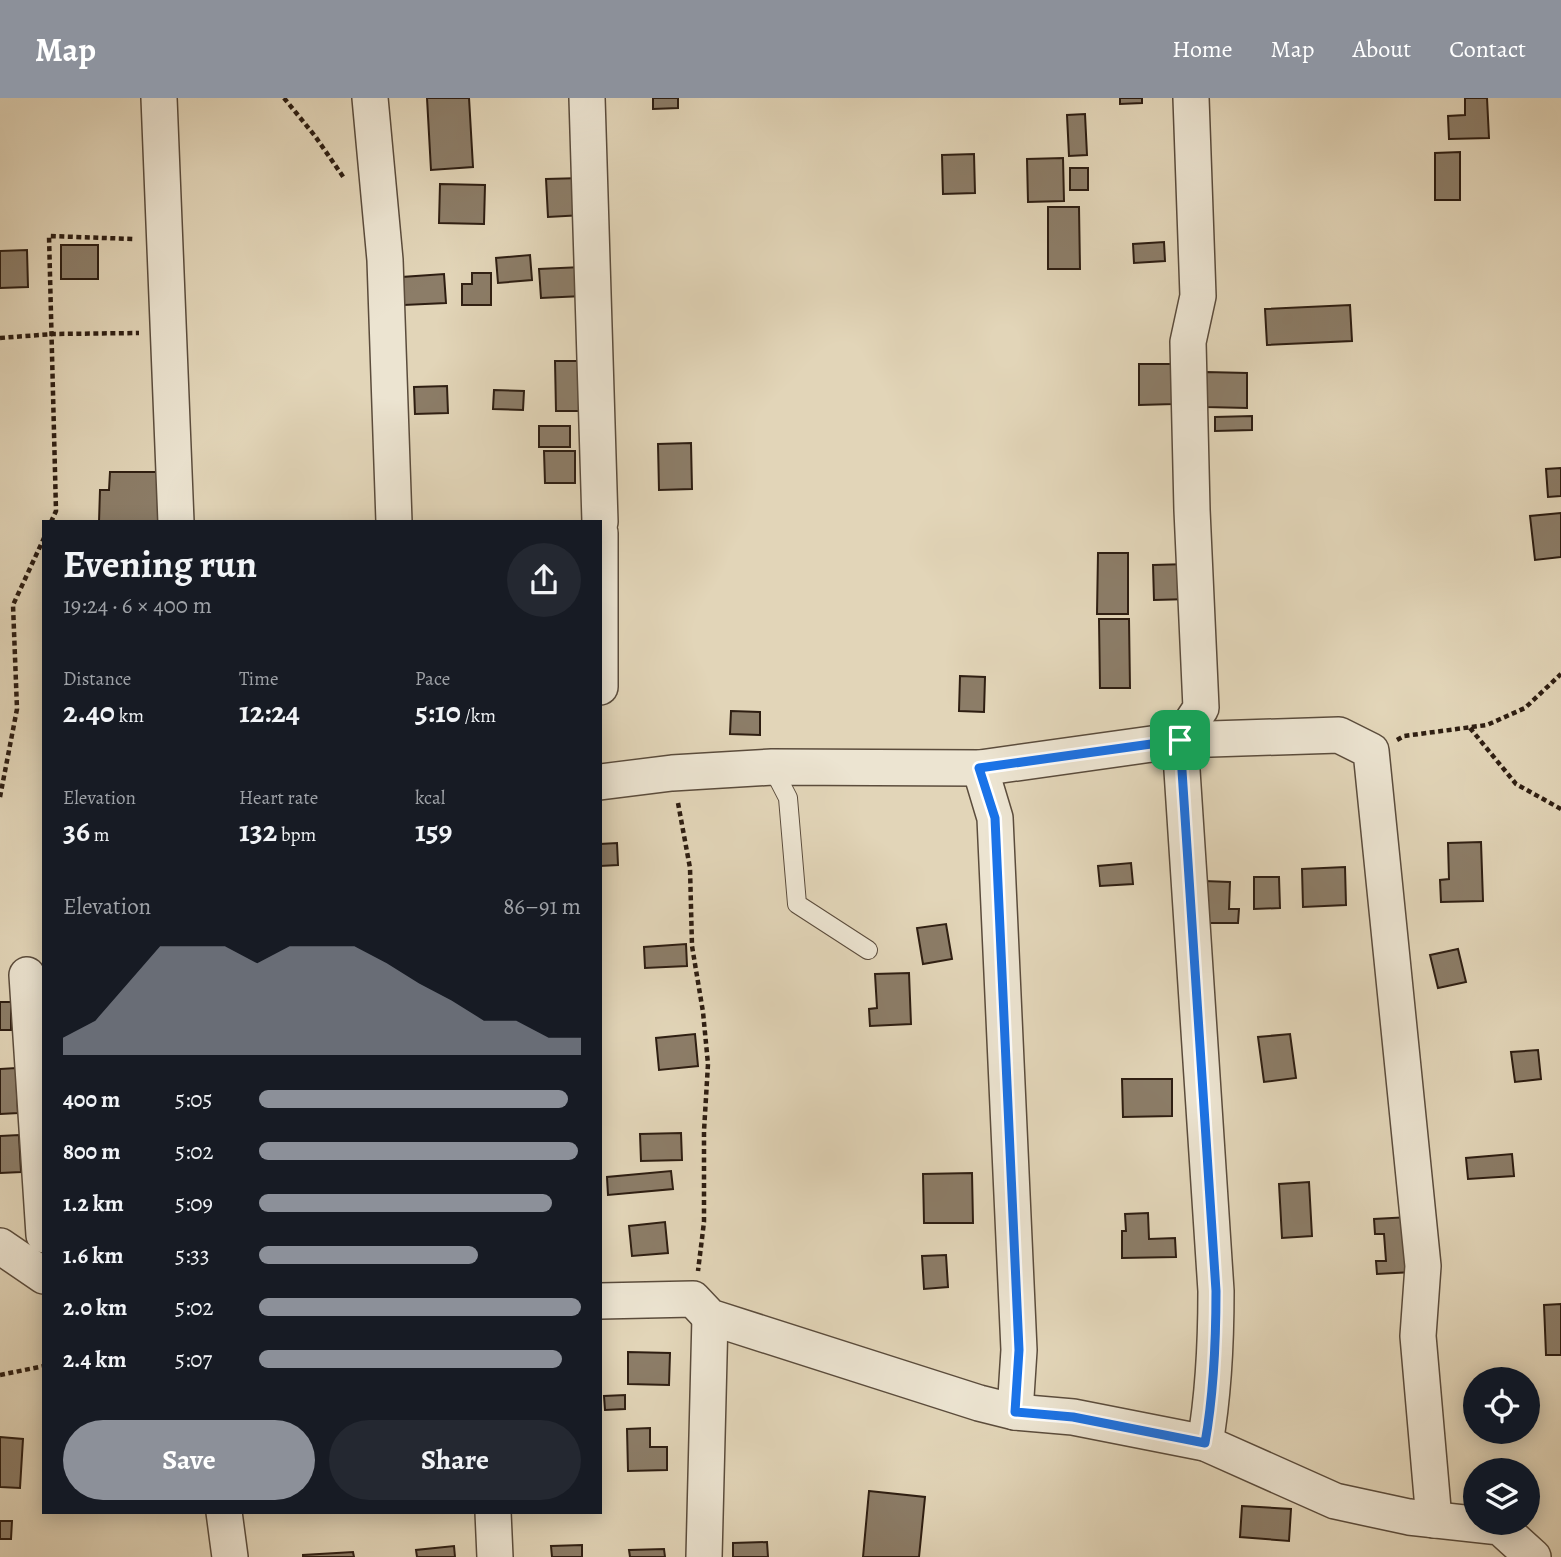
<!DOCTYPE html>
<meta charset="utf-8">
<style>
:root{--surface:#171b24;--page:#242831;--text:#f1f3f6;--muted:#9ea1a6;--accent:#8c9099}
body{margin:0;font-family:Alegreya,serif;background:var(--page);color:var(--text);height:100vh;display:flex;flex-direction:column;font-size:26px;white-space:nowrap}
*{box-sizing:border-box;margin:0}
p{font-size:23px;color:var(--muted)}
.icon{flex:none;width:38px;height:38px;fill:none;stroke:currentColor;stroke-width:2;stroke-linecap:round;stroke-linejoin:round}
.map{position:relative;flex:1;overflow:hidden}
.side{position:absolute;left:42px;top:422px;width:560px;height:994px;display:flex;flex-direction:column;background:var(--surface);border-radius:0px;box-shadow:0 4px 18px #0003}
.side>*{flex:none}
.fabs{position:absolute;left:1463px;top:1269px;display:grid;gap:14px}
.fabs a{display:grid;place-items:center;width:77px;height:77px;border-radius:50%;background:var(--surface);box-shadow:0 4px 18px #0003;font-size:35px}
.pin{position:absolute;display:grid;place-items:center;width:60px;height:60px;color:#fff;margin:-30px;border-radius:14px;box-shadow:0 4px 10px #0006}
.round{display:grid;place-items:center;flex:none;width:74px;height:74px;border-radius:37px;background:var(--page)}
.head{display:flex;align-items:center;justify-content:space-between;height:119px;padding:0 21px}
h1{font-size:38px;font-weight:700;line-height:52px}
.figures{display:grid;grid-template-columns:repeat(3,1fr);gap:10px;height:119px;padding:7px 21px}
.figures div{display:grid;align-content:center}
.figures b{font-size:30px;font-weight:700}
.figures small{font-size:19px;font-weight:400}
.figures p{font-size:19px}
.chart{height:196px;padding:14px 21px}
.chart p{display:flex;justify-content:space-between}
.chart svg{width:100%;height:126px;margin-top:7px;fill:var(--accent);opacity:.7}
.cta{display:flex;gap:14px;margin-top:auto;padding:14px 21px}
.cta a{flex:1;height:80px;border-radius:42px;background:var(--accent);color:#fff;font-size:28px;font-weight:700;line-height:80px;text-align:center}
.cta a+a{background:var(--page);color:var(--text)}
ul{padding:0 21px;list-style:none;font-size:23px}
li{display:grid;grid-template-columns:112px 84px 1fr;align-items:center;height:52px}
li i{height:18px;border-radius:9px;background:var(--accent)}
header{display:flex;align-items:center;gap:42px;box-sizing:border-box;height:98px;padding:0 35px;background:var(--accent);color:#fff}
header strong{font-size:33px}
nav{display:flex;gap:38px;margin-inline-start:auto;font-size:24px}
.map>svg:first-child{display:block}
.building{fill:#8c7d68;stroke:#2e1e12;stroke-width:2}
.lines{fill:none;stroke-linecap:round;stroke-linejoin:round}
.service-casing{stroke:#5b4c3c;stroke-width:20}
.minor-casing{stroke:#5b4c3c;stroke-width:38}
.path{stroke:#2e1e12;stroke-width:4.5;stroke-dasharray:5 3.5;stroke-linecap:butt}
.service{stroke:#ece4d1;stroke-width:18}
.minor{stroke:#ece4d1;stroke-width:35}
.route-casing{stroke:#fff;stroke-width:14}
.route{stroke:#1a73e8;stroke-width:9}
</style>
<header>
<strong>Map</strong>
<nav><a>Home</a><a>Map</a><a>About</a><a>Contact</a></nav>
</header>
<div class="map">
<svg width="1561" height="1459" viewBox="0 0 1561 1459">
<rect width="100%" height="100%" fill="#e2d5b8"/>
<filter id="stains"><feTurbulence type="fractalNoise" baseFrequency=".00286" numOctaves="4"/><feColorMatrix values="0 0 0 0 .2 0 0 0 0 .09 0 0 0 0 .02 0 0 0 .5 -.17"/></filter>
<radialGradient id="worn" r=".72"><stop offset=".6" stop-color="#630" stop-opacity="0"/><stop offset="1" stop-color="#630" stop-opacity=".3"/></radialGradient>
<g class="building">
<path d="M427,0h42l4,69 -42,3z"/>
<path d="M653,0h25v10l-25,1z"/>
<path d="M1120,0h22v5l-22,1z"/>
<path d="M1465,0h22l2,40 -40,1 -1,-23 17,-1z"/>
<path d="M1085,16l2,41 -18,1 -2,-41z"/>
<path d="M1460,54v48h-25v-47z"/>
<path d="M974,56l1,39 -32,1 -1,-39z"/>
<path d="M1063,60l1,43 -36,1 -1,-43z"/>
<rect x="1070" y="70" width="18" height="22"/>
<path d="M582,80l1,37 -35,2 -2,-38z"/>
<path d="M440,86l45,1 -1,39 -45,-1z"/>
<path d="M1048,109h31l1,62h-32z"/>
<path d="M1164,144l1,19 -31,2 -1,-19z"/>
<rect x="61" y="147" width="37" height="34"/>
<path d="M27,152l1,37 -28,1v-37z"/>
<path d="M530,157l2,25 -34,3 -2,-25z"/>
<path d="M582,169l1,29 -42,2 -2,-29z"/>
<path d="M472,175h19v32h-29v-21h10z"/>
<path d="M444,176l2,29 -42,2 -2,-28z"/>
<path d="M1350,207l2,36 -85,4 -2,-36z"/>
<path d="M555,263h26l1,50h-26z"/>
<path d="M1139,266h35v40l-35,1z"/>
<path d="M1206,274l41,1v35l-41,-1z"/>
<path d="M447,288l1,27 -33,1 -1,-27z"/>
<path d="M494,292l30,1 -1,19 -30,-1z"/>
<path d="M1252,318v14l-37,1v-14z"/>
<rect x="539" y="328" width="31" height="21"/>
<path d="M691,345l1,46 -33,1 -1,-46z"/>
<path d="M544,353h31v32h-30z"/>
<path d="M1561,370v28l-13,1 -2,-28z"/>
<path d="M110,374h54v50h-65l1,-32h9z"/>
<path d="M1561,415v44l-26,3 -5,-44z"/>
<path d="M1098,455h30v61h-31z"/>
<path d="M1189,466l1,35 -36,1 -1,-35z"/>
<path d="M1099,521h30l1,69h-30z"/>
<path d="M960,578l25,1 -1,35 -25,-1z"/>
<path d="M731,613l29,1v23l-30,-1z"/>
<path d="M1481,744l2,59 -42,1 -1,-22 9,-1 -1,-36z"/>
<path d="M617,745l1,22 -18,1v-22z"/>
<path d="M1131,765l2,21 -33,2 -2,-20z"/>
<path d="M1345,769l1,38 -43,2 -1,-38z"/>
<path d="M1254,779h25l1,31 -26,1z"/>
<path d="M1204,783l26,1 -1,27h10l-1,14h-34z"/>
<path d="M946,826l6,35 -29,5 -6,-36z"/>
<path d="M686,846l1,22 -42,2 -1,-21z"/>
<path d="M1458,851l8,33 -28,6 -8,-33z"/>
<path d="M909,875l2,51 -41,2 -1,-17 8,-1 -2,-34z"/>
<rect x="0" y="904" width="11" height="28"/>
<path d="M695,936l3,32 -39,4 -3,-32z"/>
<path d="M1290,936l6,44 -32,4 -6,-45z"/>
<path d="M1538,952l3,29 -26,3 -4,-30z"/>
<path d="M16,970l2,45 -18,1v-45z"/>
<path d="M1122,981h50v37l-49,1z"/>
<path d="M681,1035l1,27 -41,1 -1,-27z"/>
<path d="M19,1037l2,37 -21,1v-37z"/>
<path d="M1512,1056l2,22 -46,3 -2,-21z"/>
<path d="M671,1073l2,18 -65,6 -1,-18z"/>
<path d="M972,1075l1,50h-49l-1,-49z"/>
<path d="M1309,1084l3,54 -30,2 -3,-54z"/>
<path d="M1148,1115l1,26 26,-1 1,19 -54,1v-27h4l-1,-17z"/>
<path d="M1410,1119l3,55 -36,2 -1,-13h10l-2,-27h-9l-1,-15z"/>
<path d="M665,1124l3,31 -36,3 -3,-30z"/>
<path d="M946,1157l2,32 -24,2 -2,-33z"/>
<path d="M1561,1206v51h-15l-2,-50z"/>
<path d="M628,1254l42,1 -1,32 -41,-1z"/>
<path d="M625,1297v14l-20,1 -1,-14z"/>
<path d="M650,1330v19h17v23l-39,1 -1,-42z"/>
<path d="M0,1339l23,2 -3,49 -20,-1z"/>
<path d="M869,1393l56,6 -6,60h-56z"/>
<path d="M1242,1408l49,3 -2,32 -49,-4z"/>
<path d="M0,1423h12l-1,18h-11z"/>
<path d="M767,1444l1,15h-35v-14z"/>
<path d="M582,1447v12h-30l-1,-11z"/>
<path d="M454,1448l1,11h-38l-1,-7z"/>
<path d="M664,1451l1,8h-35l-1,-7z"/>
<path d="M353,1454l1,5h-51v-2z"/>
</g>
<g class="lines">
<defs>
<path id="service" d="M772,669l16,31 9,106 71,46"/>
<g id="minor">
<path d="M159,0l17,424"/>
<path d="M370,0l15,162 9,262"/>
<path d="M587,0l13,424"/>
<path d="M1191,0l7,198 -10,46 4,168 9,198 -21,32 36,551c0,52 -2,101 -11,152"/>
<path d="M600,435v154"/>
<path d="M980,670l15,50 24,532 -4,62"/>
<path d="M600,684l72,-9 100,-6 208,1 200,-28 159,-5 32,16 52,515 -5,70 16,184"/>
<path d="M27,877l17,260"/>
<path d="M0,1148l44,30"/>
<path d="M600,1203l93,-2 17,18 269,86 36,9 58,5 132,26 130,58 74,16 91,10 33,30"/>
<path d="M224,1414l6,45"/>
<path d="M493,1414l2,45"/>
<path d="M704,1459l6,-240"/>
</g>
</defs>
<use href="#service" class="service-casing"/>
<use href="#minor" class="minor-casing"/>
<g class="path">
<path d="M284,0l31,38 29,42"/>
<path d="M0,240l53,-4 86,-1"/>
<path d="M51,424l5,-11 -7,-275 84,3"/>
<path d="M1470,630l46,56 45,25"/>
<path d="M1397,642l7,-4 83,-11 38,-17 36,-34"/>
<path d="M0,699l17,-88 -4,-104 31,-67"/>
<path d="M678,705l12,65 2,78 11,66 5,52 -4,67v91l-6,49"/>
<path d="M0,1277l44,-9"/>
</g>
<use href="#service" class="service"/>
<use href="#minor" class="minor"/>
</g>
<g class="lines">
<defs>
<path id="route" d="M1180,642l36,551c0,52 -2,101 -11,152l-132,-26 -58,-5 4,-62 -24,-532 -16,-50z"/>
</defs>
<use href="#route" class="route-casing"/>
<use href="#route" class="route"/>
</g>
<rect width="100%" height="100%" filter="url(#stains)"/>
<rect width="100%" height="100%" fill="url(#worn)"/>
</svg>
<div class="fabs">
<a><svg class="icon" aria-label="locate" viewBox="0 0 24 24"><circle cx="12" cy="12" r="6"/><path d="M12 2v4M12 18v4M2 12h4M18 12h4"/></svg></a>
<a><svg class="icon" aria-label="layers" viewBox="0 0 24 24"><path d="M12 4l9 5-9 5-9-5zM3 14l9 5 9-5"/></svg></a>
</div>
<div class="pin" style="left:1180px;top:642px;background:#1e9e55"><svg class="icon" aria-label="arrive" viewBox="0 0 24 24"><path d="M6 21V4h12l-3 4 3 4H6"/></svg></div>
<section class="side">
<div class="head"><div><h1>Evening run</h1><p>19:24 · 6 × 400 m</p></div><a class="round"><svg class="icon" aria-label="share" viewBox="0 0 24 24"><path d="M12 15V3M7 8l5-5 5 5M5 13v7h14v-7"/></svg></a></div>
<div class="figures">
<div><p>Distance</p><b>2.40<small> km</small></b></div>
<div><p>Time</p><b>12:24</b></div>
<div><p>Pace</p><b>5:10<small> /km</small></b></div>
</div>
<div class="figures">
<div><p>Elevation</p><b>36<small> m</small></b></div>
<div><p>Heart rate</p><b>132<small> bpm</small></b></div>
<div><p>kcal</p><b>159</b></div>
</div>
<div class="chart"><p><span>Elevation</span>86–91 m</p>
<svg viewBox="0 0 160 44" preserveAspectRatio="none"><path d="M0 44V38L10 32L20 19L30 6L40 6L50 6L60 12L70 6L80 6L90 6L100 12L110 19L120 25L130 32L140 32L150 38L160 38V44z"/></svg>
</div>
<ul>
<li><b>400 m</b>5:05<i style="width:96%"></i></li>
<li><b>800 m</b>5:02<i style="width:99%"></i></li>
<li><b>1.2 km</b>5:09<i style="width:91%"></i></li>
<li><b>1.6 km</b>5:33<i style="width:68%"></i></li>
<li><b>2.0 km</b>5:02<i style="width:100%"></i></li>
<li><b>2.4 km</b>5:07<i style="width:94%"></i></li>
</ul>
<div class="cta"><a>Save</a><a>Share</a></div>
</section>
</div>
